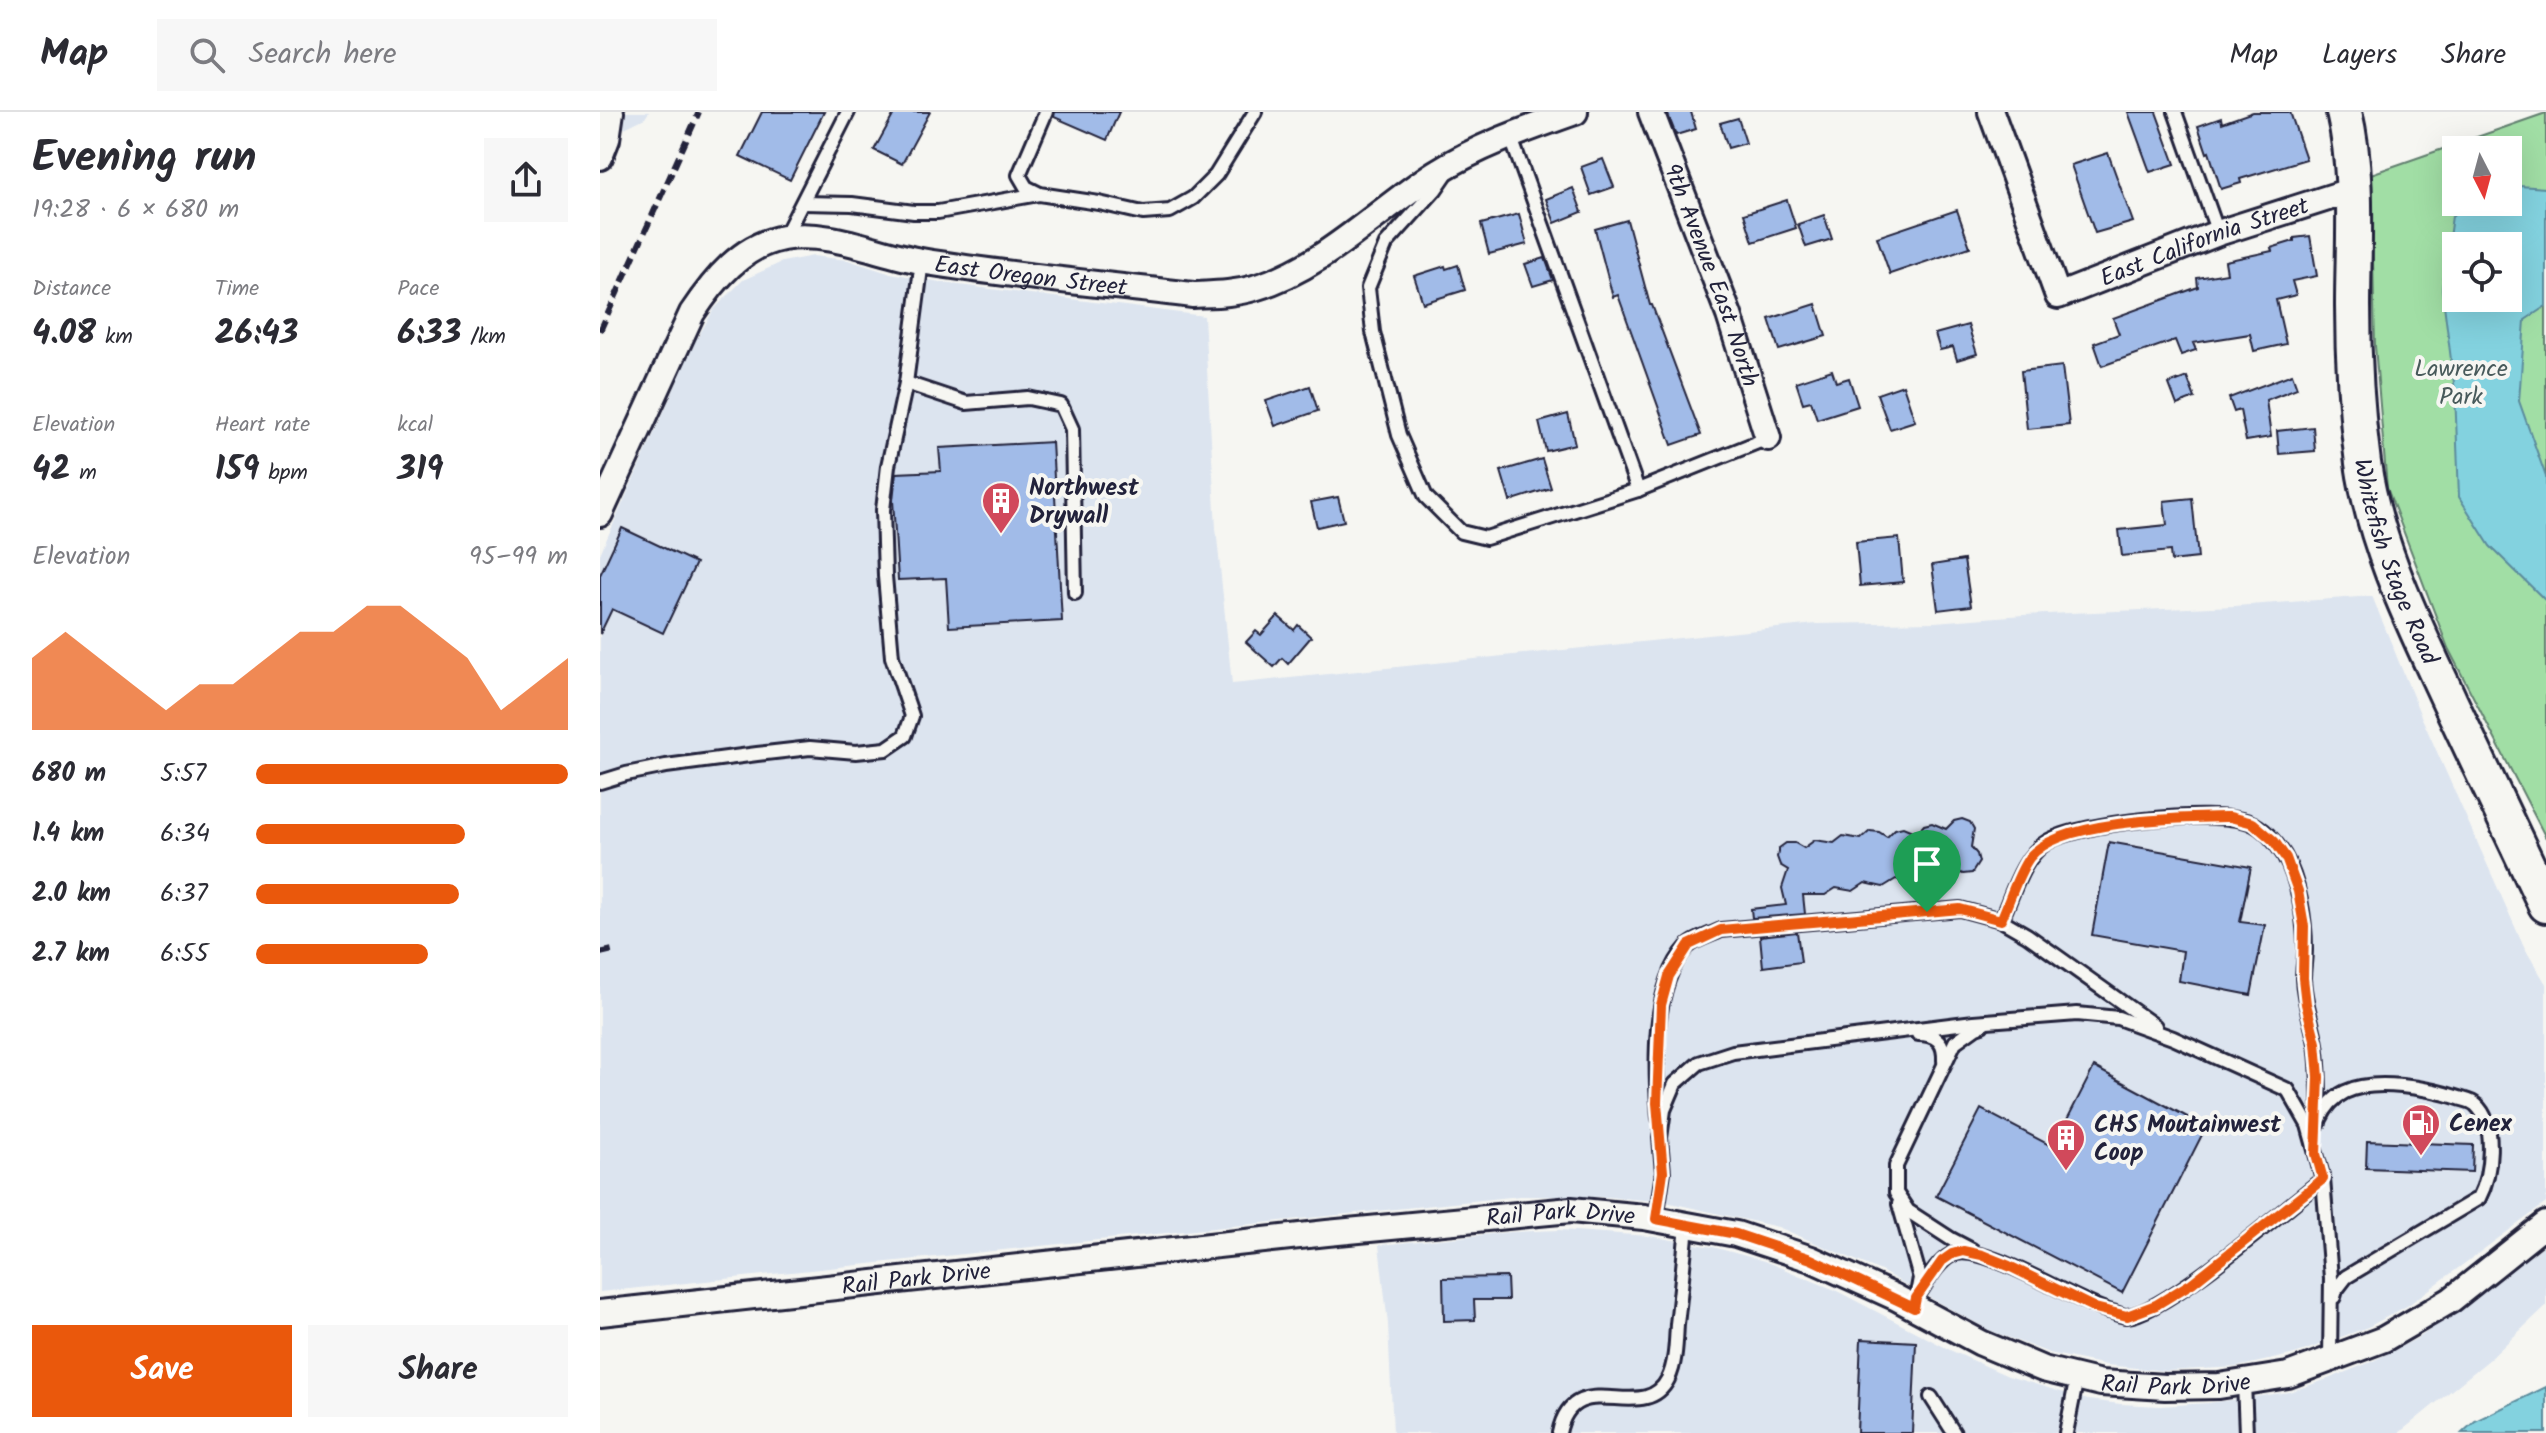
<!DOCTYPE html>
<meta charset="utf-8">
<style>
:root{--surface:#fff;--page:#f7f7f7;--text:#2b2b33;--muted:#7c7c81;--line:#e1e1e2;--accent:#ea580c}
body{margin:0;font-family:Kalam,sans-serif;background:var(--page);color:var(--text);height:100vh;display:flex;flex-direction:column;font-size:30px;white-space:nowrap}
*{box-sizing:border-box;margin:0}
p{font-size:26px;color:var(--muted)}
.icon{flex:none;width:44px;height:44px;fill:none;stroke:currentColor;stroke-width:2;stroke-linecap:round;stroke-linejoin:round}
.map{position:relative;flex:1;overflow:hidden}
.drawer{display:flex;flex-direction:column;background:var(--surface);width:600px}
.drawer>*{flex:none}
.needle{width:52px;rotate:174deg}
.tools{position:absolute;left:1842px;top:24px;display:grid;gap:16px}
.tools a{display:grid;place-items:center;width:80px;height:80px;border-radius:0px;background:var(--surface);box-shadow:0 8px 32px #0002;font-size:40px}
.pin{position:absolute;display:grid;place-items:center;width:68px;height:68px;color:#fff;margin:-82px -34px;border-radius:50% 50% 50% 0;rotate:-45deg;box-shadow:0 0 8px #0007}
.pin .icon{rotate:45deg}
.round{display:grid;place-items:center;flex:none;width:84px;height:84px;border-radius:0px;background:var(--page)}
.overview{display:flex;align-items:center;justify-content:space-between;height:136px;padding:0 32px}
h1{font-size:44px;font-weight:700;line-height:60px}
.stats{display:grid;grid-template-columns:repeat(3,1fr);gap:12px;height:136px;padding:8px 32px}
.stats div{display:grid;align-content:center}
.stats b{font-size:34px;font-weight:700}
.stats small{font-size:22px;font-weight:400}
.stats p{font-size:22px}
.chart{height:224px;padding:16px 32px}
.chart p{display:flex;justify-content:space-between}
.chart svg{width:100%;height:144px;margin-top:8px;fill:var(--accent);opacity:.7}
.cta{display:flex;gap:16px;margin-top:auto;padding:16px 32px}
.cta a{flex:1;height:92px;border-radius:0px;background:var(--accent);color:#fff;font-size:32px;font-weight:700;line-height:92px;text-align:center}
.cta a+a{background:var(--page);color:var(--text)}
ul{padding:0 32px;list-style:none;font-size:26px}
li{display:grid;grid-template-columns:128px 96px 1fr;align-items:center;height:60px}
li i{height:20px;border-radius:10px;background:var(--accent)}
header{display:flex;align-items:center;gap:48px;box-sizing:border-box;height:112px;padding:0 40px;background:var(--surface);border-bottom:2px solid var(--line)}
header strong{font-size:38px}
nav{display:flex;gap:44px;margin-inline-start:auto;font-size:28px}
.search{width:560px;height:72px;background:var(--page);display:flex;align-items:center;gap:20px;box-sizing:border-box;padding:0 28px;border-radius:0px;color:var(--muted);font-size:30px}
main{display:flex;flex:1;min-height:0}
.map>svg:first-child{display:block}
.built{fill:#dce4ef}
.green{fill:#a1dea5;stroke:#628070;stroke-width:2;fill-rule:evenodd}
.water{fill:#83d2df;stroke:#5c8c9d;stroke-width:2;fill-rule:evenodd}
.building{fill:#a1bbe8;stroke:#22223b;stroke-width:2}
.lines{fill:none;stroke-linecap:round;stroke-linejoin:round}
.lane-casing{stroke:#22223b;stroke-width:18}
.street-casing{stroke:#22223b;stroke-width:30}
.secondary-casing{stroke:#22223b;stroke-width:40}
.lane{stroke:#f6f6f2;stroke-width:12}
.street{stroke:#f6f6f2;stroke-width:24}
.secondary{stroke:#f6f6f2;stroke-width:34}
.rail{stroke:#22223b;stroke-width:6;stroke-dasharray:12 6;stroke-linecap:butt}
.route-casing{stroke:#fff;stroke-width:16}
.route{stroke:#ea580c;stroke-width:10}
.labels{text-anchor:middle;stroke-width:8;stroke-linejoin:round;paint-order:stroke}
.street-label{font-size:24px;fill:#22223b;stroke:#f6f6f2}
.park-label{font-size:24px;fill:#485a5b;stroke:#f6f6f2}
.poi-label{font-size:24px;font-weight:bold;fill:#22223b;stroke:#f6f6f2;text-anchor:start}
</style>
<header>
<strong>Map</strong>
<div class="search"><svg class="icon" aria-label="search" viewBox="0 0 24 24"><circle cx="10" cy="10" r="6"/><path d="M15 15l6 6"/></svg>Search here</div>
<nav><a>Map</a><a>Layers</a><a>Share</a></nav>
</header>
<main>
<section class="drawer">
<div class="overview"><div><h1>Evening run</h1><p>19:28 · 6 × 680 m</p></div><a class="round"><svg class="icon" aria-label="share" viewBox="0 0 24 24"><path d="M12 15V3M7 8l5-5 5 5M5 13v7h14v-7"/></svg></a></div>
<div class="stats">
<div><p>Distance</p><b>4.08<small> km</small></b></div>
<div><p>Time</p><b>26:43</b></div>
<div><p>Pace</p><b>6:33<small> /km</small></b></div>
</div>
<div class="stats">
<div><p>Elevation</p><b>42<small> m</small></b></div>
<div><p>Heart rate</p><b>159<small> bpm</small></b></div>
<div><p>kcal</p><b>319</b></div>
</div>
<div class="chart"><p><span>Elevation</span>95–99 m</p>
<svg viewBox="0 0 160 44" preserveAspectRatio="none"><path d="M0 44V22L10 14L20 22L30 30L40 38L50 30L60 30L70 22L80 14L90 14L100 6L110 6L120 14L130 22L140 38L150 30L160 22V44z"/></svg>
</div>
<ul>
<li><b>680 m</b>5:57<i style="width:100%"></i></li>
<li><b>1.4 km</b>6:34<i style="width:67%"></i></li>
<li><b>2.0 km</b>6:37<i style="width:65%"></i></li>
<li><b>2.7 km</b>6:55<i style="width:55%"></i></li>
</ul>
<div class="cta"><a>Save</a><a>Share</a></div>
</section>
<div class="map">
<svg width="1946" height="1321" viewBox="0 0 1946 1321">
<rect width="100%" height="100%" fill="#f6f6f2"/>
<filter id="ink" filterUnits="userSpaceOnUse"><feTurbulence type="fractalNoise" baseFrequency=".0125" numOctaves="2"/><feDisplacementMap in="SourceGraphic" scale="16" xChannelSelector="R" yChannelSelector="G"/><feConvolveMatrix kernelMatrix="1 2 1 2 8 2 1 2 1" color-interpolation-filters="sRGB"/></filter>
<g filter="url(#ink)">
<g class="built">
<path d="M0,0h49l-4,6 -45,22z"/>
<path d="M213,144l35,4 37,12 66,12 253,32 12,212 16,156 584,-60 119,-2 88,-7 212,-9 137,-10 49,120 103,231 22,37v219l-139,103 -39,21 -73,27 -58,13 -71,4 -60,-6 -57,-12 -60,-23 -108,-59 -103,-44 -112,-25 -58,-5 -88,-1 -920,96v-738l95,-212 19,-33 29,-29 39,-18z"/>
<path d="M960,1118l89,6 64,11 51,14 71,29 117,61 56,25 80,24 33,4 39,2 49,-3 80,-11 39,-13 43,-17 49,-25 126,-93v62l-56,53 -91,74h-1006l-5,-109 -9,-79 132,-13z"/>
</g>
<path class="green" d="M1946,1v725l-98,-190 -61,-160 -12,-142 -4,-172zM1856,38h52v52h-52zM1856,134h52v52h-52z"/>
<g class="water">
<path d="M1919,74l27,2v118l-21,14 -6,81 27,76v124l-56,-55 -31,-49 -4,-106 -13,-102 10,-73 17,-14h39v-13zM1856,134h52v52h-52z"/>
<path d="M1946,1275v46h-84l13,-12z"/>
</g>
<g class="building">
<path d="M162,0h62l-34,68 -50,-24z"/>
<path d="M295,0h35l-28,52 -28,-14z"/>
<path d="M455,0h64l-12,28 -53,-23z"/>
<path d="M1067,0h24l5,17 -20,6z"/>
<path d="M1528,0h28l19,52 -25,8z"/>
<path d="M1653,0h37l16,47 -66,20 1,4 -20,6 -12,-37 -2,1 -9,-27 23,-8 1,5z"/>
<path d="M1138,6l8,25 -18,5 -8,-25z"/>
<path d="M1508,41l25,69 -38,11 -24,-68z"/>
<path d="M1003,47l11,28 -23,8 -10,-28z"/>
<path d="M973,76l9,24 -27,11 -9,-24z"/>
<path d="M1187,88l9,28 -43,14 -9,-28z"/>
<path d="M1357,98l13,37 -80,27 -13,-37z"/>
<path d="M919,102l8,30 -38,10 -8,-30z"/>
<path d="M1224,103l8,24 -26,8 -8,-23z"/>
<path d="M1027,108l23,85h2l49,130 -29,10 -54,-150 -5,2 -18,-68z"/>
<path d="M1710,124l7,40 -25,5 4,14 -20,5 10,44 -32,7 -4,-17 -57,9 3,7 -15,5 -6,-15 -73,26 -8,-23 25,-9 -6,-16 85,-31 -1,-9 30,-5 -2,-12 47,-10 -1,-3 23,-7v-3z"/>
<path d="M945,146l8,22 -20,6 -8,-22z"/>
<path d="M858,153l7,25 -42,13 -9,-27 31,-10 1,3z"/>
<path d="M1216,192l10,32 -47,14 -10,-31z"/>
<path d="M1368,213l9,29 -20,6 -4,-13 -13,3 -5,-16z"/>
<path d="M1462,254l7,59 -42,4 -6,-58z"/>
<path d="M1232,258l4,12 13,-4 9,28 -41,13 -6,-18 -8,2 -7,-21z"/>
<path d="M1692,262l5,14 -31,12 5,37 -25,4 -6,-31 -6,2 -5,-14z"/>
<path d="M1587,265l8,21 -18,7 -8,-21z"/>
<path d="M1303,273l12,36 -25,8 -13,-35z"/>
<path d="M710,274l8,25 -43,15 -9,-25z"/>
<path d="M968,302l7,30 -29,7 -7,-29z"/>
<path d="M1713,315l2,24 -36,3 -2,-23z"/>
<path d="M452,330l10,179 -113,6 -3,-49 -48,2 -5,-80 3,-27 45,-2 -2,-23z"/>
<path d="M942,347l9,29 -41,13 -9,-30z"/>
<path d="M738,385l6,24 -27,6 -6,-25z"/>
<path d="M1592,386l6,60 -27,3 -1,-10 -48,5 -3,-26 48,-5 -3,-24z"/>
<path d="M22,416l74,35 -33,70 -51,-24 -12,25v-59z"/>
<path d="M1299,426l4,44 -43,4 -4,-44z"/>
<path d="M1364,448l7,46 -33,4 -6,-45z"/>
<path d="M678,504l16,14 4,-5 13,12 -23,27 -6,-6 -8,9 -28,-25 10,-11 5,4z"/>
<path d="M1362,707l8,3 4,7 -3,18 6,7 2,8 -7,11 -9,1 -11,-4 -13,9 -16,-4 -12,8 -15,-4 -13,8 -18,-4 -12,8 -17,-3 -11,7h-22l2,19 -53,4 -1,-9 35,-4 -4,-17 6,-18 -8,-5 -3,-8 2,-9 7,-5h9l9,5 11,-8 19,3 9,-7 18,3 9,-8 9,1 8,5 8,-8 8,-2 14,6 7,-8 8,-2 14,6 8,-8z"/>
<path d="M1509,730l142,25 -11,55 25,3 -14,70 -72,-14 4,-30 -91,-16z"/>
<path d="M1197,820l4,30 -38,5 -3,-31z"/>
<path d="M1494,955l112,60 -84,166 -186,-97 45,-87 72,38z"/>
<path d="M1767,1029l106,4 -1,27 -106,-4z"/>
<path d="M907,1165l1,23h-34l1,20 -31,1 -1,-43z"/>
<path d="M1261,1227l55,3 -4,91h-55z"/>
</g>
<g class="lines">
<defs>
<g id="lane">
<path d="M1575,0l43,121"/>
<path d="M910,23l128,355"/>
<path d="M846,62l-11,16 -49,54 -18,44 5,44 26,103 27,62 35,35 25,6 152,-48 130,-52"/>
<path d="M438,81l-12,-6 -7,-12 27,-63"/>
<path d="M203,91l49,1 62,8h24l101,-18 60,9 44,10 27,-2 23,-13 23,-23 39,-63"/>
<path d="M184,126l64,-126"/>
<path d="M306,271l60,20 62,-5 33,7 11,24 3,164"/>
<path d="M0,670l26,-8 40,-8 91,-12 53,-6 46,4 30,-3 19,-13 7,-20 -20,-59 -7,-81 -2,-66 5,-44 18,-83 16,-122"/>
<path d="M1401,808c12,-26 21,-63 46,-78 34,-20 165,-33 202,-20 14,5 27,20 35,33 15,26 21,64 21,94 0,10 -2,20 -2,30 1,23 9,43 13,65 4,26 3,53 3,79"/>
<path d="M1318,922c19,0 27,9 26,27"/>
<path d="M1059,1006c-4,-49 -8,-132 28,-171 8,-8 24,-12 34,-17l239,-21 41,11 26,15 128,91"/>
<path d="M1720,1007c5,-11 13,-21 25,-27 29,-14 84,-4 114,6 6,2 13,3 17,7 21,19 15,70 3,93l-133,79 -10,13 -2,7"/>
<path d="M1299,1092l21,74 -3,16"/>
<path d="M1056,1107l7,-47 -3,-34 4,-28 11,-26 24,-21 34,-11 241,-30 103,-8 41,4 55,20 115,52 20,35 15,54 8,99 -1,81"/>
<path d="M1372,1138l-21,-11 -43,-28 -12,-18v-27l59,-124 21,-15 6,-2"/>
<path d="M1316,1186c10,-14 20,-35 35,-43 28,-16 123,47 158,56 5,1 13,5 18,5 39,-3 160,-109 196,-137"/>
<path d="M1644,1270l2,51"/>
<path d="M1331,1285l23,36"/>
<path d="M959,1321c14,-70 85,-6 109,-54 8,-16 8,-38 9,-55 4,-33 7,-66 10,-99"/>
<path d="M1466,1321l11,-56"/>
</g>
<g id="street">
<path id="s1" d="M1051,0l78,203 39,123"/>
<path id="s2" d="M1391,0l67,184 160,-63 135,-43"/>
<path d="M0,45l7,-18 4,-27"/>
<path id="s3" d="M0,402l92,-201c22,-33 50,-68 91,-75 46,-8 93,15 138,23 89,15 182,23 272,34 21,-1 41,-1 61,-7 69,-20 122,-77 181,-115 43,-27 92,-44 140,-61"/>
<path id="s4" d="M0,1201l727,-80 244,-23 73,7 92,17 75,25 84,38 86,46 62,26 58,14 64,4 54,-1 69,-11 96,-36 67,-39 95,-76"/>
</g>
<g id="secondary">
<path id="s5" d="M1744,0c15,63 9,129 9,194 0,52 3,105 10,157 12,84 52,163 87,239 32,67 64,135 96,203"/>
</g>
</defs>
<use href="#lane" class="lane-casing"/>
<use href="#street" class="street-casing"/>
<use href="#secondary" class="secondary-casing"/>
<use href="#lane" class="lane"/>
<use href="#street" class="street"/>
<use href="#secondary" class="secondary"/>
<g class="rail">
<path d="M0,219l99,-219"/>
<path d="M0,841l17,-4"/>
</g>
</g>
</g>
<g class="lines" filter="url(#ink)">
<defs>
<path id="route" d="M1630,705l23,6 21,18 12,17 12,33 6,35 -1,52 3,26 10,39 3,34 -3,77 7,25 -131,104 -36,22 -29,11 -32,-8 -86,-42 -27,-11 -19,-4 -11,3 -10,7 -26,37 -2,10 -103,-49 -75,-25 -80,-15 7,-47 -6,-69 4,-98 8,-29 20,-31 32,-15 206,-18 33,-3 41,11c9,-20 16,-45 28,-62 29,-39 154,-40 201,-41z"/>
</defs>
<use href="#route" class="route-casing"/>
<use href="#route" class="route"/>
</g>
<defs>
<symbol id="building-pin" viewBox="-11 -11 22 30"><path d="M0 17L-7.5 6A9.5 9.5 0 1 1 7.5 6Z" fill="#d1495b" stroke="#f6f6f2"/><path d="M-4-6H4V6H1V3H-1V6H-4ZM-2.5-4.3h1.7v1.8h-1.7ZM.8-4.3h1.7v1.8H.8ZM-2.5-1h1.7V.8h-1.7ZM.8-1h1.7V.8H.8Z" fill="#fff"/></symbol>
<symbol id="fuel-pin" viewBox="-11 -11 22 30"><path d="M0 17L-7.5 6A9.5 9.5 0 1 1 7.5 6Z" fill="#d1495b" stroke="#f6f6f2"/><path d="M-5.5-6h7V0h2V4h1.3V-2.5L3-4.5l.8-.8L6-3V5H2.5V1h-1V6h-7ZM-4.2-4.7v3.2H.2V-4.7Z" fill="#fff"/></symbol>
</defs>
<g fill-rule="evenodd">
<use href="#building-pin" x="379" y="367" width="44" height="60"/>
<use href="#fuel-pin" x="1799" y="989" width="44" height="60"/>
<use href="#building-pin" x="1444" y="1004" width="44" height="60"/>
</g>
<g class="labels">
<g class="street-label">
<text dy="8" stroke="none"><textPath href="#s2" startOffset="352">East California Street</textPath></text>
<text dy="8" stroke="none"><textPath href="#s3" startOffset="594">East Oregon Street</textPath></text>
<text dy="8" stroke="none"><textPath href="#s1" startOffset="174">9th Avenue East North</textPath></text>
<text dy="8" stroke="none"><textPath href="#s5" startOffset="456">Whitefish Stage Road</textPath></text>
<text dy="8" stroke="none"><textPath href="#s4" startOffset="966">Rail Park Drive</textPath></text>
<text dy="8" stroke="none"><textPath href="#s4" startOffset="318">Rail Park Drive</textPath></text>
<text dy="8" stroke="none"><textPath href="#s4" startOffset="1614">Rail Park Drive</textPath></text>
</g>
<g class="park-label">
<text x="1861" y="264">Lawrence<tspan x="1861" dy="28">Park</tspan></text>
</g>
<g class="poi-label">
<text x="429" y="383">Northwest<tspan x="429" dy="28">Drywall</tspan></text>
<text x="1849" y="1019">Cenex</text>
<text x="1494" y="1020">CHS Moutainwest<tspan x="1494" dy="28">Coop</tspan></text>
</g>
</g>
</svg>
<div class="tools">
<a><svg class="needle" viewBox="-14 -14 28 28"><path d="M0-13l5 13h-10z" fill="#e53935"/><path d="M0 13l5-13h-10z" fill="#7c7c81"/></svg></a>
<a><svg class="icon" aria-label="locate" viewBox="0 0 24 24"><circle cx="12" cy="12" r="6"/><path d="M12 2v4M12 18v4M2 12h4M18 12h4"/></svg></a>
</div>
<div class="pin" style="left:1327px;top:800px;background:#1e9e55"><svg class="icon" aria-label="arrive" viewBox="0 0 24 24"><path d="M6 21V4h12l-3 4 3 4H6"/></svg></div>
</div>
</main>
